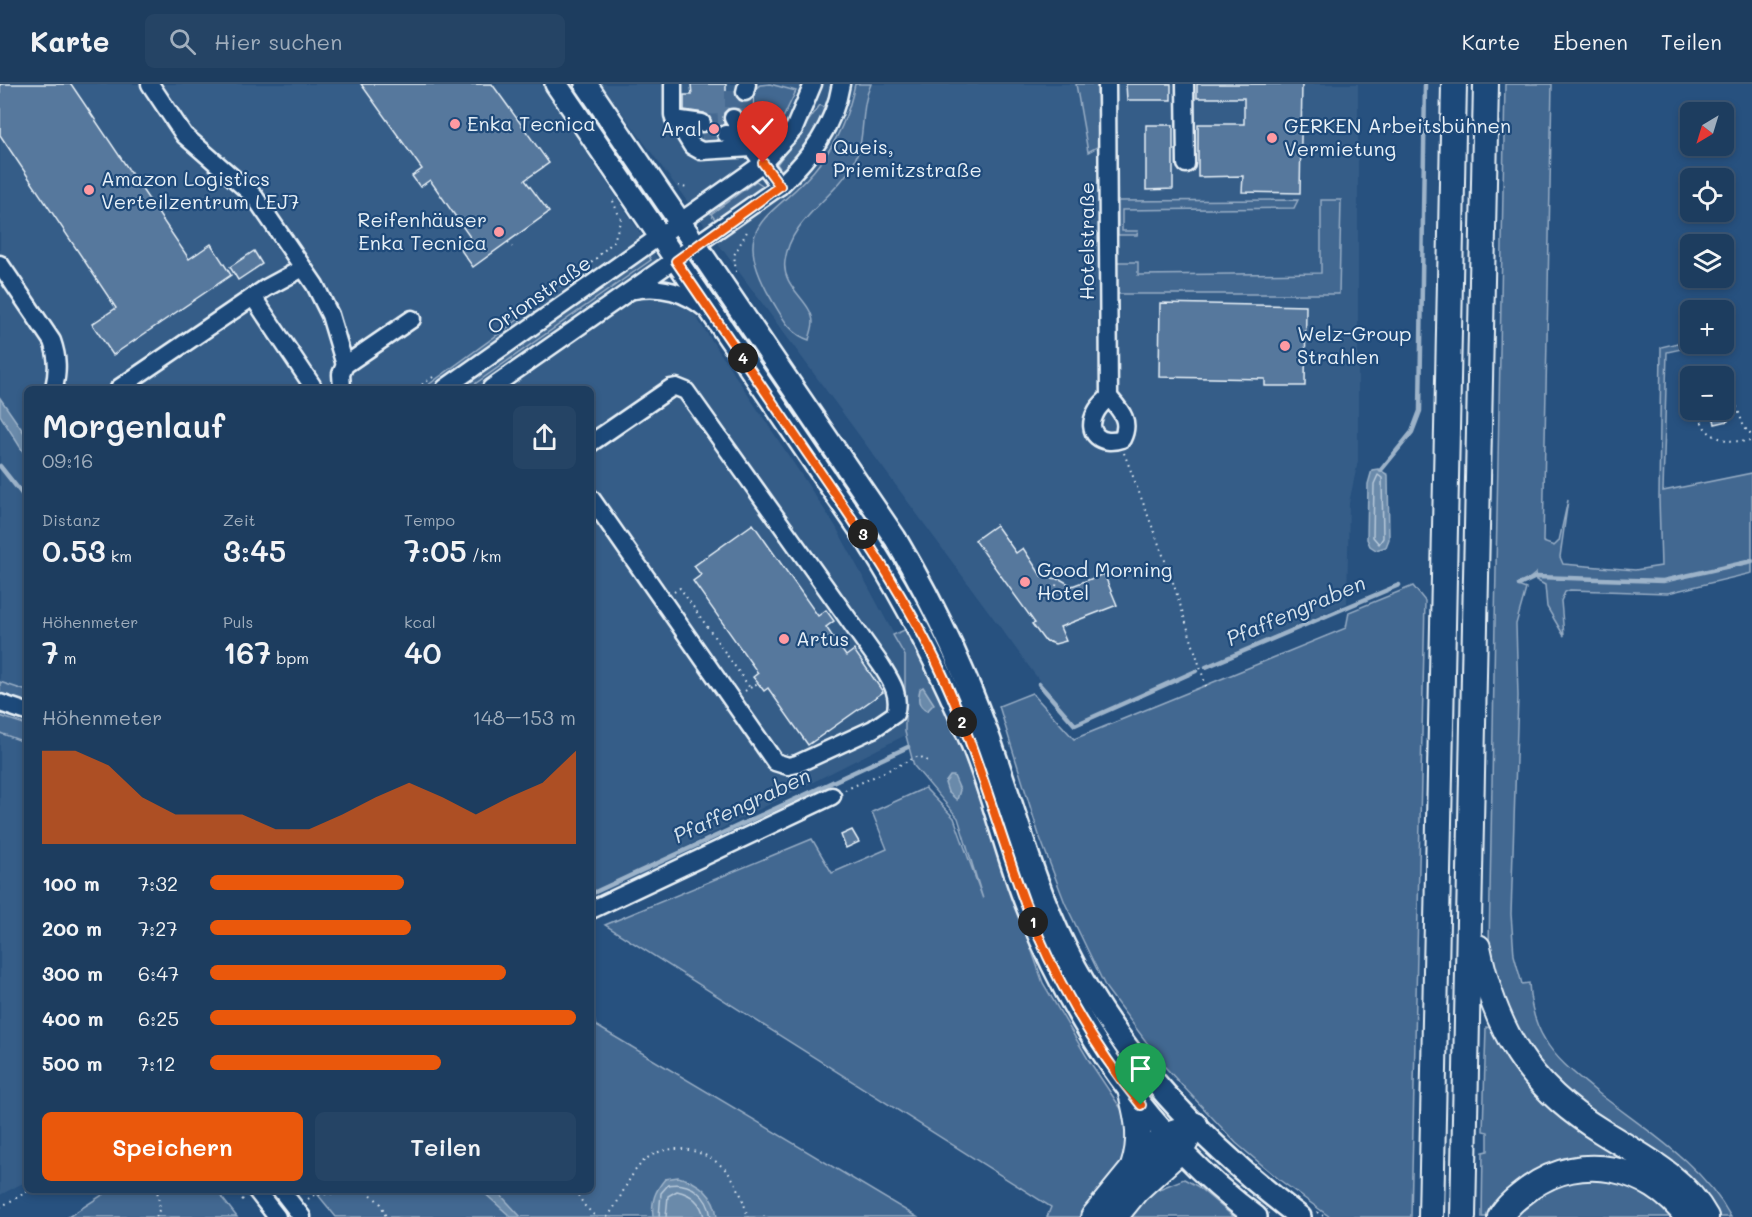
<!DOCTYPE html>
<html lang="de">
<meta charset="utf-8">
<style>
:root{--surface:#1d3d5f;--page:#254465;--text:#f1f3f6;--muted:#a0aebd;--line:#3b5674;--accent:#ea580c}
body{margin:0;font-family:Mali,sans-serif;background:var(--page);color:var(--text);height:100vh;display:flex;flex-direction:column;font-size:22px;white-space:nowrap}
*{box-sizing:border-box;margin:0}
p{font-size:20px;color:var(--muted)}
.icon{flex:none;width:33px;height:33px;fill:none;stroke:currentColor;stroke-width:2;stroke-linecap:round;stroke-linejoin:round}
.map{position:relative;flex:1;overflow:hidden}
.details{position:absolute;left:24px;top:302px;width:570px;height:807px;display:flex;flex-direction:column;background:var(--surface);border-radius:9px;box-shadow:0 3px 9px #0003,0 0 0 2px var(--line)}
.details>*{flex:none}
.needle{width:39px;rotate:218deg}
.buttons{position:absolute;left:1680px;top:18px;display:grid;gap:12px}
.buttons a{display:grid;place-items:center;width:54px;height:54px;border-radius:9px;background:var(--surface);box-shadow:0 3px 9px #0003,0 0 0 2px var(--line);font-size:30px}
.pin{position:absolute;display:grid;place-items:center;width:51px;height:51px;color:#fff;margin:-62px -26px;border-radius:50% 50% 50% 0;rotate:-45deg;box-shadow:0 0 6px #0007}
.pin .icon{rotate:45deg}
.km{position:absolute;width:30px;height:30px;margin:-15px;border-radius:50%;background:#222;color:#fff;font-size:16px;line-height:30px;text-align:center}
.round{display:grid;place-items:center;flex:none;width:63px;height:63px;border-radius:9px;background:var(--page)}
.headline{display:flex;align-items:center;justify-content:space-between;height:102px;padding:0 18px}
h1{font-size:33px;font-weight:600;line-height:45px}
.stats{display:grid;grid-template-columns:repeat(3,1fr);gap:9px;height:102px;padding:6px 18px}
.stats div{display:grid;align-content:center}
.stats b{font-size:30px;font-weight:600}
.stats small{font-size:16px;font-weight:400}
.stats p{font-size:16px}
.chart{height:168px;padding:12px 18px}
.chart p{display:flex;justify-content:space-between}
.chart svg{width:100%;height:108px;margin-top:6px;fill:var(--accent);opacity:.7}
.primary-button{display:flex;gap:12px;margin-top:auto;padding:12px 18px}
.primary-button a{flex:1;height:69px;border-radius:9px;background:var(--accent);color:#fff;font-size:24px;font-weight:600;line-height:69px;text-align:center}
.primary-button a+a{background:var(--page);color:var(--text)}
ul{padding:0 18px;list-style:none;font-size:20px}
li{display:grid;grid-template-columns:96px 72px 1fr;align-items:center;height:45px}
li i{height:15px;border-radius:8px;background:var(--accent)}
header{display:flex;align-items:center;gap:36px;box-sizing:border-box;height:84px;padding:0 30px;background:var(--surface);border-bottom:2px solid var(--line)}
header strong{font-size:28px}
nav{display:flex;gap:33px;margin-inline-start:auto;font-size:21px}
.search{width:420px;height:54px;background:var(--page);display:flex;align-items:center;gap:15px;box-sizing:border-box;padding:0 21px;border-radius:9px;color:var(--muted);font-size:22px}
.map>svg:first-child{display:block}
.built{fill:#355d88}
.green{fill:#436891;stroke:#96acc4;stroke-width:1.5}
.water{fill:#6b8aaa;stroke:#9db3c9;stroke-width:1.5}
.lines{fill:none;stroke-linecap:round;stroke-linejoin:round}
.shore{stroke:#b6c8d9;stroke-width:1.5}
.stream{stroke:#9db3c9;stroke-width:4.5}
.building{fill:#57789d;stroke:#e8f1f8;stroke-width:1.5}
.minor-tunnel{stroke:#446991;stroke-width:16;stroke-dasharray:16 8;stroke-linecap:butt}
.minor-casing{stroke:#e8f1f8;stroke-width:21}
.major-casing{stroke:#e8f1f8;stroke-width:26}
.highway-casing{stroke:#e8f1f8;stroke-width:28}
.path{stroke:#e8f1f8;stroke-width:2;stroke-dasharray:1.5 4.5;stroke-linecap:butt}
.minor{stroke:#1f4a7a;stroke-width:16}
.major{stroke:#1f4a7a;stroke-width:21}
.highway{stroke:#1f4a7a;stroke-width:24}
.route-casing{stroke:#fff;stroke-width:12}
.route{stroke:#ea580c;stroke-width:8}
.poi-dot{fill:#ff9aa2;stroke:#1f4a7a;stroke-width:2}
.labels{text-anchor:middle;stroke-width:4.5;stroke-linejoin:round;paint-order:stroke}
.poi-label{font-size:20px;fill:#e8f1f8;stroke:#1f4a7a;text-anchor:start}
.street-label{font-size:20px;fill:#e8f1f8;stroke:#1f4a7a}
.water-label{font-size:21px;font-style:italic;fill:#d5e2ec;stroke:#1f4a7a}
</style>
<header>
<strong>Karte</strong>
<div class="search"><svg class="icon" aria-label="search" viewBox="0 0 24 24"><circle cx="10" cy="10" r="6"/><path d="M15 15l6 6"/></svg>Hier suchen</div>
<nav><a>Karte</a><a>Ebenen</a><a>Teilen</a></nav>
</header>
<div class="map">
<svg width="1752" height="1133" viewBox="0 0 1752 1133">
<rect width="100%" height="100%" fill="#27517f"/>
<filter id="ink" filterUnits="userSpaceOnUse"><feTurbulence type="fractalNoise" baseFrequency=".0167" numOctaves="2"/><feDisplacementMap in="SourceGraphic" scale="12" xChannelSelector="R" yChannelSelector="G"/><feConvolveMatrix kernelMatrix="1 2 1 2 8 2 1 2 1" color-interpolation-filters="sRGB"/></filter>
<g filter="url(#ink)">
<g class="built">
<path d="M0,0h541l295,443 103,191 -348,177v-507h-564v793l-27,14z"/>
<path d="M601,0h757v377l-9,42 -2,100 -275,122z"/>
</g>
<g class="green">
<path d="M569,0h8l75,109 -6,4z"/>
<path d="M770,0l26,7 -15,31 -18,22 -12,-20 2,-33 7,-6z"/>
<path d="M855,0h16c-12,26 -4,55 -18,80 -19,35 -63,55 -68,97 -4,26 27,40 28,61 0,6 -3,13 -4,18 -19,-6 -26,-22 -36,-38 -51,-85 6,-83 47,-139 18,-23 29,-50 35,-79z"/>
<path d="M1076,0h21l2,62 -11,6z"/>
<path d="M1505,0h47l-9,458 11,4 5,-5 9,-41 -8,57 3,7 72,6 26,-4 -2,-68 2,-151 29,-7v4h14l-37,8 -4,139 89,-18v100l-84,20 -98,-3 -5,2 -4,9 3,35 -17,-29 -2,-22 -9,-5v-7l-11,9 -6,1 -1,3 8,3 -10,35 2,72 -7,218 3,41 8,29 7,-1c1,19 6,41 16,57 12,21 34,37 52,52 47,37 105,71 134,125h-21l-123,-100 -79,-86 -19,-85z"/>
<path d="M820,21l4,2c-1,21 -24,46 -38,61l-5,2 -4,-6z"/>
<path d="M756,97l6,4 -2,5 -43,32 -6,-8z"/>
<path d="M1298,116l-4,8 -172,2v21h16l-1,4h-19v-34z"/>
<path d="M1321,116h20l-2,94h-222v-32h21v13l183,-2z"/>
<path d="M649,172l2,4 -182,128h-11l180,-129z"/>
<path d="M519,235l3,4 -90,65h-8z"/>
<path d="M1413,502l12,15 -14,616h-81l-49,-36 -45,-38 -71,-76 -59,-79 -41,-85 -26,-68 -40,-129 33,-13 42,46 272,-111 3,-16z"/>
<path d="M909,544l37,75 97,280 45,76 38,57 6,31 -43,70h-42l4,-10 -446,-282 207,-86 20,34 55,-24 -15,-37 53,-24 29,30 29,81 -25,-81 -44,-52 -9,-34v-76l-12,-21z"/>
<path d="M0,598l27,9v13l-27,-10z"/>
<path d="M0,632l27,9v18l-27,-10z"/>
<path d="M591,908l4,33 322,192h-581l-22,-27h277z"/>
<path d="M1486,943l10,2 156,144 -59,-11 -102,55h-9l1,-65 5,-1v-19l-5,-1z"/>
<path d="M1580,1092l56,9 40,32h-169l16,-16z"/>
<path d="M1184,1095l13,7 37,31h-107l27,-26z"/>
<path d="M110,1106h106l21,27h-169z"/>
</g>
<g class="water">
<path d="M0,314l27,39v21l-27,-43z"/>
<path d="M1378,385l10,6 1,64 -3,8 -10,3 -6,-4 -3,-7 1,-55 4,-14z"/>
<path d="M923,603l11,17 -7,7c-10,-5 -9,-13 -7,-22z"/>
<path d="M950,692h4l6,14 -3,10 -9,-8 -3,-9z"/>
<path d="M678,1093c21,5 37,18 39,40h-64c-2,-16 2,-26 12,-38z"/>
<path d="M481,1106h15l25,27h-10z"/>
</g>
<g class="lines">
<g class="shore">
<path d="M1378,391l4,3 1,60 -4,6 -6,-7 1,-53z"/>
<path d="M659,1133l2,-24 7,-8c22,-4 40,10 43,32"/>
<path d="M666,1133l2,-21 9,-5c14,3 24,11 27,26"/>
</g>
<g class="stream">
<path d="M0,382l27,34"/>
<path d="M1381,386l31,-38 8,-21 5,-327"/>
<path d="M1519,501l17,-8 127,4 89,-20"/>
<path d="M1206,583l193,-82"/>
<path d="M1039,600l36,41 121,-54"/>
<path d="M591,810l317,-147"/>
</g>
</g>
<g class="building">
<path d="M0,0h71l118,175 22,-15 20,31 -118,80 -21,-31 24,-16 -116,-173z"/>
<path d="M361,0h131l57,79 -24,17 24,32 -76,55 -15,-21 12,-9 -40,-57 -10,7 -8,-11 10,-7z"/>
<path d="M691,0h35v8h9l3,8 9,2 6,-3v19h-8l-7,-9h-10l-4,4v11l-8,8 1,8h-14v-7l9,-8 -1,-6 -7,-6 -20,-3v-15h8z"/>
<path d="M1126,0h45v16h-44z"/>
<path d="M1197,0h105l-2,109 -58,-1 1,-16 -45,1v-53h46v-26h-47z"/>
<path d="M1146,41h27v64l-27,1z"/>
<path d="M254,167l8,13 -24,16 -8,-13z"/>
<path d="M1160,219l146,3 -1,80h-40v-7l-106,-2z"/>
<path d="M1712,326h13l3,11 -13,3z"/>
<path d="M753,440l65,92 8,-6 8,11 -8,6 20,29 8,-6 29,42 -75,53 -40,-57 -4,3 -6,-8 -5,-6 5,-4 -65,-92 8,-6 -7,-9z"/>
<path d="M996,441l20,28 7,-5 19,29 18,2 12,7 32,-12 13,31 -57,22 6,14 -11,3 -11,-4 -12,-16 3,-1 -60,-83z"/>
<path d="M852,746l7,12 -13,6 -5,-13z"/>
</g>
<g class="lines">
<g class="minor-tunnel">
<path d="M733,7v27"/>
<path d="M745,8v27"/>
<path d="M702,39l23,-1"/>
<path d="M702,51l24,-1"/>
</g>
<defs>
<g id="minor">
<path d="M150,0l34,51 70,61 61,89 15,30 15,50"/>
<path d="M673,0v31l19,31 9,5 51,-3"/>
<path d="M1107,0l2,313c12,14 22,24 13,42 -20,7 -38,-5 -26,-27 3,-6 9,-11 13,-15"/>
<path d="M1185,0l1,80"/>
<path d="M745,8l2,-8"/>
<path d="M733,34l13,22 34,46"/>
<path d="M674,35l28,4"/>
<path d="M726,50l12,2 8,4"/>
<path d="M0,180l52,77c6,17 6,30 2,47"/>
<path d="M634,206c28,-5 51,2 73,20"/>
<path d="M253,213l59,88"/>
<path d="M119,304l147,-100 37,-20"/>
<path d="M342,304l-1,-14 4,-9 67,-46"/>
<path d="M445,304l318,-225 31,-34 19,-45"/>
<path d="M491,304l289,-202c30,-29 54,-59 61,-102"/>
<path d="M591,359l80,-55 5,-1 10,4 195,274c10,16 20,30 14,49l-22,15 -76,35 -9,2 -13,-4 -184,-264"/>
<path d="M0,619l27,9"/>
<path d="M591,826l241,-114"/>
<path d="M256,1106l21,27"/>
<path d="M281,1106l21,27"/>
</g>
<g id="major">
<path d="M556,0l311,456c42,66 76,134 106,206 21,52 33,108 54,160 46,119 125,234 229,311"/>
<path d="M586,0l309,454c44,74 78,150 105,232 20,59 36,118 64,175 52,108 141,200 236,272"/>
</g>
<g id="highway">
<path d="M1478,863c17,83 50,139 123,184 38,24 82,44 105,86"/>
<path d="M1131,1009c7,27 11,47 2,74"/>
<path d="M1093,1133l40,-49 34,-34 28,-9"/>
<path d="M1115,1133l21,-26 46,-42 13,-24"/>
<path d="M1431,1133l23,-1133"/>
<path d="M1463,1133l23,-1133"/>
<path d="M1500,1133c7,-12 18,-20 30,-29 51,-37 120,-21 157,29"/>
</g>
</defs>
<use href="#minor" class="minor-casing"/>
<use href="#major" class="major-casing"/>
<use href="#highway" class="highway-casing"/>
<g class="path">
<path d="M678,102l9,2"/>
<path d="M613,117l7,17"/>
<path d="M508,158l4,5"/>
<path d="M587,183l27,-26 7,-22 4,-3"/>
<path d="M736,188l-2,-17 15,-27"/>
<path d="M506,240l74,-52"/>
<path d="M417,304l16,-11"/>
<path d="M1724,315h10l10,28 8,9"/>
<path d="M1700,326c-1,29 29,33 52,31"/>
<path d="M1124,369l47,123 36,113"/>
<path d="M1056,502l4,-15"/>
<path d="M674,508l6,-4 70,100"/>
<path d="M745,607l13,-8"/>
<path d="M845,706l74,-34 9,5"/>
<path d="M234,1106l10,11"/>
<path d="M575,1106l9,15 12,12"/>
<path d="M308,1115l6,-4 53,-4 14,13 5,13"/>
<path d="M0,1123l30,-17"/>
<path d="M1317,1128l8,5"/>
<path d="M156,1133l4,-9 -3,-18"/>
<path d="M607,1133c13,-15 19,-36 32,-51 25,-30 74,-17 93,12 8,11 12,26 16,39"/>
</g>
<use href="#minor" class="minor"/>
<use href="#major" class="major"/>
<use href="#highway" class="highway"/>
</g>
</g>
<g class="lines" filter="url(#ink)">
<defs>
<path id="route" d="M763,79l17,23 -104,75c43,62 86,126 129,189 47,68 94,136 131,211 38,78 59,161 89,242 27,71 68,143 116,202"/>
</defs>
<use href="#route" class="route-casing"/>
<use href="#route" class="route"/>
</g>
<g class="poi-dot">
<circle cx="455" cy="40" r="6"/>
<circle cx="714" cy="45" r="6"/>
<circle cx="1272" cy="54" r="6"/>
<rect x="815" y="68" width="12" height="12" rx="3"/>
<circle cx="89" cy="106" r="6"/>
<circle cx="499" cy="148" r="6"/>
<circle cx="1285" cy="262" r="6"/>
<circle cx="1025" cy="498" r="6"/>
<circle cx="784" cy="555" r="6"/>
</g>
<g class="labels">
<g class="poi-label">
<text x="467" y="47">Enka Tecnica</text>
<text x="1284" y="49">GERKEN Arbeitsbühnen<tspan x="1284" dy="23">Vermietung</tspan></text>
<text x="702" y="52" text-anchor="end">Aral</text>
<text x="833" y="70">Queis,<tspan x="833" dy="23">Priemitzstraße</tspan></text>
<text x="101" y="102">Amazon Logistics<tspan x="101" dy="23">Verteilzentrum LEJ7</tspan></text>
<text x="487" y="143" text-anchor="end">Reifenhäuser<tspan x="487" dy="23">Enka Tecnica</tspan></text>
<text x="1297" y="257">Welz-Group<tspan x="1297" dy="23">Strahlen</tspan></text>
<text x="1037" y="493">Good Morning<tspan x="1037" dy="23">Hotel</tspan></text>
<text x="796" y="562">Artus</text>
</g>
<g class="street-label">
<text transform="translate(1087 157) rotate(-90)" y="7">Hotelstraße</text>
<text transform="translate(539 211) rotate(-35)" y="7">Orionstraße</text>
</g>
<g class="water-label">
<text transform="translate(1296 527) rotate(-23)" y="7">Pfaffengraben</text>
<text transform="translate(742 722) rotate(-25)" y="7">Pfaffengraben</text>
</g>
</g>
</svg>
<div class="buttons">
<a><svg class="needle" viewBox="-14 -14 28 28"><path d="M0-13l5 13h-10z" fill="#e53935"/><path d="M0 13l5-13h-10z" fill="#a0aebd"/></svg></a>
<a><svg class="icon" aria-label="locate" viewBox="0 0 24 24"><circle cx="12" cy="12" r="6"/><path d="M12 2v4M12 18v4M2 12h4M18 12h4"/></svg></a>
<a><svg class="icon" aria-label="layers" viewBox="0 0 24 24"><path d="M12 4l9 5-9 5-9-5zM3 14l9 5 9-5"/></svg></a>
<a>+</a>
<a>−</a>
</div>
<div class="pin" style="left:1141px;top:1021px;background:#1e9e55"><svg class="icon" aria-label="arrive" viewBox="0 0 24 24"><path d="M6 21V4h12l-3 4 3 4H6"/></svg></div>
<div class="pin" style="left:763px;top:79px;background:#d93025"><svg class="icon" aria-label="check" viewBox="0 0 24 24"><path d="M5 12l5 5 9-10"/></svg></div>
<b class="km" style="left:1033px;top:838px">1</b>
<b class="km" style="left:962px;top:638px">2</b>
<b class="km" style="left:863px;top:450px">3</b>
<b class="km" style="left:743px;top:274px">4</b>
<section class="details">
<div class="headline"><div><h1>Morgenlauf</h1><p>09:16</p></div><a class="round"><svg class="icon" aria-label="share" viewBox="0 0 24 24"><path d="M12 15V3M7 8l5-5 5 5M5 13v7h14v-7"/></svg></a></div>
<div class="stats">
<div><p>Distanz</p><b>0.53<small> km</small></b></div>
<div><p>Zeit</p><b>3:45</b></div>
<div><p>Tempo</p><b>7:05<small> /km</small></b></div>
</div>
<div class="stats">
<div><p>Höhenmeter</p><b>7<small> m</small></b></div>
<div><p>Puls</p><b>167<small> bpm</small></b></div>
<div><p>kcal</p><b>40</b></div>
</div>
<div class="chart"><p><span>Höhenmeter</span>148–153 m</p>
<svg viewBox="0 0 160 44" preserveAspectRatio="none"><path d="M0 44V6L10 6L20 12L30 25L40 32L50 32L60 32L70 38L80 38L90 32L100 25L110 19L120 25L130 32L140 25L150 19L160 6V44z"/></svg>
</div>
<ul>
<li><b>100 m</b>7:32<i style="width:53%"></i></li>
<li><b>200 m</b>7:27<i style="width:55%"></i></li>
<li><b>300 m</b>6:47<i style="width:81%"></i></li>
<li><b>400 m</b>6:25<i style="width:100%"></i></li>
<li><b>500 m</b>7:12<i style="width:63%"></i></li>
</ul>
<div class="primary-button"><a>Speichern</a><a>Teilen</a></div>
</section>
</div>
